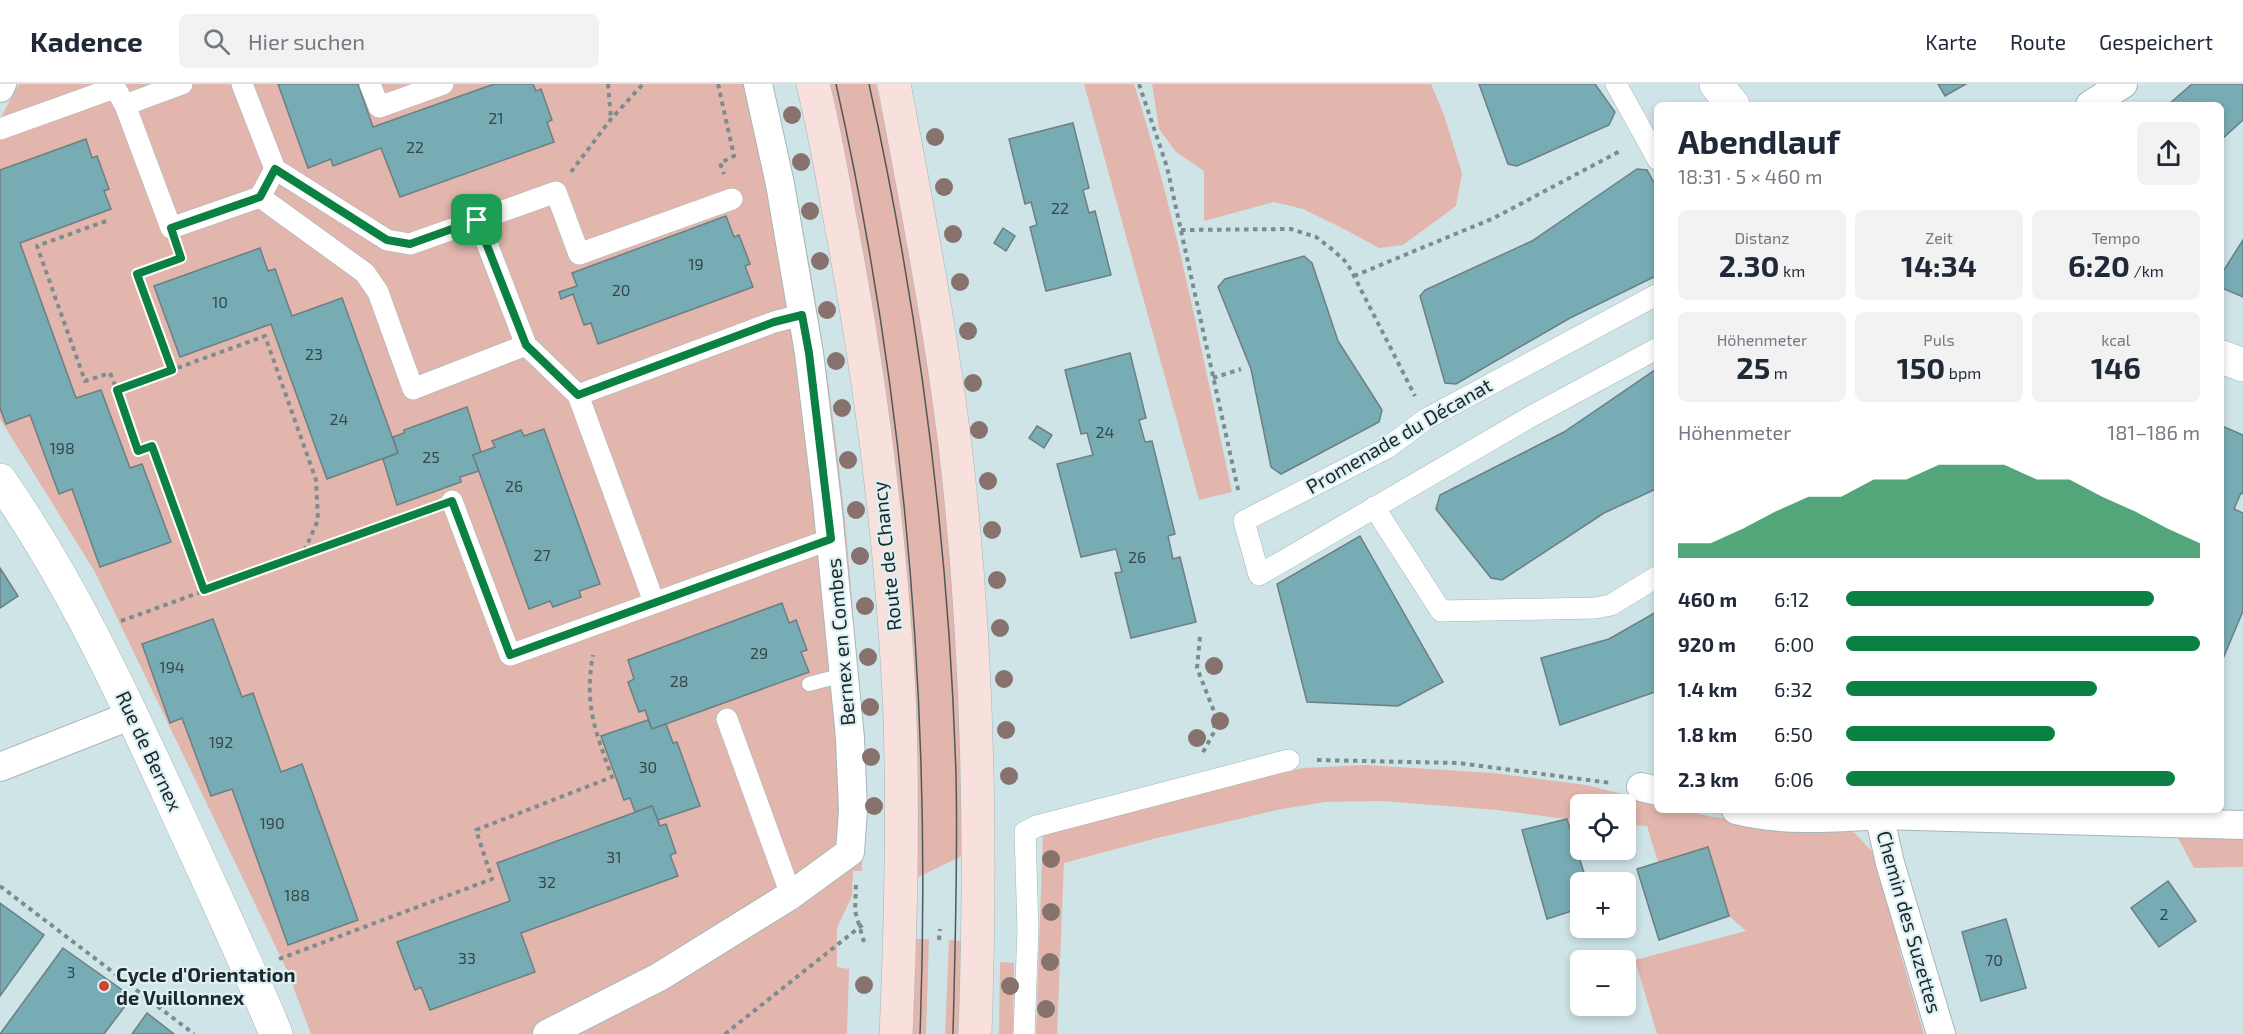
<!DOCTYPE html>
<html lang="de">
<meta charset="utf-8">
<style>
:root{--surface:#fff;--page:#f2f2f3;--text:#1f2937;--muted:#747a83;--line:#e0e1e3;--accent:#0b8043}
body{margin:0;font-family:"Exo 2",sans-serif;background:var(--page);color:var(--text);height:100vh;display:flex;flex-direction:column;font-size:22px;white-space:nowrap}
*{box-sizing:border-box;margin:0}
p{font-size:20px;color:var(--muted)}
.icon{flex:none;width:33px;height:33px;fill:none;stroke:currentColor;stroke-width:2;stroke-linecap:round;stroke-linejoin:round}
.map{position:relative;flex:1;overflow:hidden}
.side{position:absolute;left:1654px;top:18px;width:570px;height:711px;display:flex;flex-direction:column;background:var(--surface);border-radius:9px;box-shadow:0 3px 9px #0003}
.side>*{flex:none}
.buttons{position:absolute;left:1570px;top:710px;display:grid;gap:12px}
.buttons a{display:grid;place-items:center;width:66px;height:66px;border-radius:9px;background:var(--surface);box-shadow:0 3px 9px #0003;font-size:30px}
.pin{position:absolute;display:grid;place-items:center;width:51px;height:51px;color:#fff;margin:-26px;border-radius:12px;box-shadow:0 3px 9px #0006}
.round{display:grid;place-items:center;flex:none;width:63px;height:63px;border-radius:9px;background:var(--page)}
.head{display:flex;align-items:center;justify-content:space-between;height:102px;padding:0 24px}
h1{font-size:33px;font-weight:700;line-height:45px}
.figures{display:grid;grid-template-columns:repeat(3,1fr);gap:9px;height:102px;padding:6px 24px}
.figures div{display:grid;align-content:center;border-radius:9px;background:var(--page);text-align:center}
.figures b{font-size:30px;font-weight:700}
.figures small{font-size:16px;font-weight:400}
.figures p{font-size:16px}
.chart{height:168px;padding:12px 24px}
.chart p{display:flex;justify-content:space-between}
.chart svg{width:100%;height:108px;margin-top:6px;fill:var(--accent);opacity:.7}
ul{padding:0 24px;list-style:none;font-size:20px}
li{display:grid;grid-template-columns:96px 72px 1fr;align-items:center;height:45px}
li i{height:15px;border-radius:8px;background:var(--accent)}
header{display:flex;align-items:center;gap:36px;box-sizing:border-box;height:84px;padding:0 30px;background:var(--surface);border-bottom:2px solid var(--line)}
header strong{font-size:28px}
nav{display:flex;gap:33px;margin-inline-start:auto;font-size:21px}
.search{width:420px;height:54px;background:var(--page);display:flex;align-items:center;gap:15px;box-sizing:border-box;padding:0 21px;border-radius:9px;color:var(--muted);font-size:22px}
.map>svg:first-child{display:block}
.green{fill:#e2b6ad}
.building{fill:#78acb4;stroke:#6c7f82;stroke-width:1.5}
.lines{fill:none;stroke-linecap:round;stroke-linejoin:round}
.service-casing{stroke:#a3b7ba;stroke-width:15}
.pedestrian-casing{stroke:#a3b7ba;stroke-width:22}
.minor-casing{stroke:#a3b7ba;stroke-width:30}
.tertiary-casing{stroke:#a3b7ba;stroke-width:34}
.secondary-casing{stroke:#a3b7ba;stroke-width:34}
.path{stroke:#7d8c8e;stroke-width:4;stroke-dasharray:4.5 4.5;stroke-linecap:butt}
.service{stroke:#fff;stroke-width:14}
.pedestrian{stroke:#fff;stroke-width:21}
.minor{stroke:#fff;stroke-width:28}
.tertiary{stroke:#fff;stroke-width:33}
.secondary{stroke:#f8e0dc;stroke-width:33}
.tram{stroke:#4d595a;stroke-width:1.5}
.tree{fill:#87726e}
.route-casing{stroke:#fff;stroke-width:12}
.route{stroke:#0b8043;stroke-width:8}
.poi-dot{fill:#d0452d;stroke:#dcf1f4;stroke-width:2}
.labels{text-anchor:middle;stroke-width:4.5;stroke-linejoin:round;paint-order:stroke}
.number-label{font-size:16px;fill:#35484b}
.street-label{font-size:20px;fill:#1f2728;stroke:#dcf1f4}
.poi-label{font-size:20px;font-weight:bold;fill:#1f2728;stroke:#dcf1f4;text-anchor:start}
</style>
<header>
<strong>Kadence</strong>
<div class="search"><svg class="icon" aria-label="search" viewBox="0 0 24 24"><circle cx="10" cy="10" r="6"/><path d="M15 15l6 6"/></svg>Hier suchen</div>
<nav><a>Karte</a><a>Route</a><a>Gespeichert</a></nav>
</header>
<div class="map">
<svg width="2243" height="950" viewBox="0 0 2243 950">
<rect width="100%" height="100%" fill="#cfe4e7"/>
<g class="green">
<path d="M19,0h753c36,154 62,312 76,470 10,105 12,211 14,317h-9l-1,25 -15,32v39l12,2 -2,65h-536l-25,-66 -191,-396 -95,-153v-300z"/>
<path d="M828,0h48c36,164 63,331 76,499 7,91 9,181 12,272l-48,23z"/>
<path d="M1084,0h50c43,133 68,272 98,408l-33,8z"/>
<path d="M1152,0h279l13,31 18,58 -6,33 -53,39 -24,3 -35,-19 -41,-20 -29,-7 -70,19v-50l-28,-19 -17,-23z"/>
<path d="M1366,681l127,8 93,12 71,18 1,7h25l29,7 133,13 10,3 21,23 29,87 -7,2 26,89h-267l-22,-74 111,-29 -17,-15 -21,-69 -50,15 -11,-36 -21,-1v-21h-45v17l-84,-11 -116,-9 -56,1 -43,7 -129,30 -89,24 -7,171h-21l7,-203 260,-63z"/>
<path d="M2177,752l66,3v28l-49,1z"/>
<path d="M916,855h13l-3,95h-13z"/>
<path d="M949,856l14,1 -2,93h-16z"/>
<path d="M1000,878l14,1 -1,71h-14z"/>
</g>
<g class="building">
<path d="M278,0h80l15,43 121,-43h39l3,7 5,-2 11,31 -5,2 7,20 -154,55 -19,-49 -48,18 -2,-7 -23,9z"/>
<path d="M1479,0h116l20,28 -6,13 -92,41 -9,-2z"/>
<path d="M1938,0h28l-21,12z"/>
<path d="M2192,0h51v36l-21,19v-34h-54z"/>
<path d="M1073,39l16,65 -6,2 6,23 6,-2 16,64 -65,16 -16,-64 7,-2 -6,-23 -6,2 -16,-65z"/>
<path d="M86,55l6,19 5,-2 12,33 -5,2 7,18 -91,34 56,155 25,-8 29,78 12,-4 29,78 -71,25 -28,-78 -13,5 -29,-79 -24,9 -6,-16v-238z"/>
<path d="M1637,85l10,1 11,20v85l-88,43 -114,66 -11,-1 -25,-87 5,-6 107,-49z"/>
<path d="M726,132l8,21 5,-2 11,29 -5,2 8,21 -155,57 -7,-21 -7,2 -11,-31 -12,5 -2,-7 18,-6 -5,-13z"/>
<path d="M1003,144l12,8 -9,15 -12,-8z"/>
<path d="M2243,156v57l-21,-9v-15z"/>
<path d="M260,164l8,23 7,-2 17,47 50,-18 56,155 -71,26 -56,-155 -91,33 -26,-71z"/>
<path d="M1304,172l8,7 26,78 44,69 -3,12 -98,52 -10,-7 -20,-98 -33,-82 7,-8z"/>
<path d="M1130,269l16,65 -7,2 6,22 7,-1 23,93 -7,2 5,23 7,-2 16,65 -65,16 -16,-65 7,-1 -6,-23 -35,8 -24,-93 36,-9 -6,-22 -6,1 -16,-64z"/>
<path d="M1658,284v120l-54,25 -102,67 -11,-2 -55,-69 4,-14 124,-63z"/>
<path d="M467,323l14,45 -8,3 6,16 -19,6 1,5 -64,23 -14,-46 15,-6 -5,-16 11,-4v-3z"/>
<path d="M1037,342l15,9 -8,13 -15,-10z"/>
<path d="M2222,342l21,9v59l-2,-1 -7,16 9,4v98l-21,50z"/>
<path d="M544,345l56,155 -21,7 2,6 -28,10 -3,-6 -21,8 -56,-154 22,-8 -3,-6 29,-11 3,6z"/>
<path d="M1360,452l83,146 -45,24 -91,-4 -30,-118z"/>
<path d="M0,484l18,28 -18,12z"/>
<path d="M782,519l7,20 7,-3 11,30 -6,2 8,20 -157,57 -7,-19 -6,2 -11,-30 6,-3 -6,-19z"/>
<path d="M1658,527v80l-98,34 -19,-67 68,-19z"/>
<path d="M213,535l29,78 11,-4 28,79 21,-8 56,156 -70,25 -56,-156 -21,7 -29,-78 -12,5 -28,-79z"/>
<path d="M648,636l4,9 14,-5 7,19 4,-1 23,64 -42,14 -6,-14 -17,6 -5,-14 -6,2 -23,-64z"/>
<path d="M652,722l8,20 6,-2 10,29 -6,2 8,21 -157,57 14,39 -105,38 -9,-23 -6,3 -18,-48 113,-41 -13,-38z"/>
<path d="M1567,735l20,63h-6v26l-34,11 -25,-89z"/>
<path d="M1708,763l21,69 -70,24 -22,-71z"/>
<path d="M2168,797l28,40 -37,26 -28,-39z"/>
<path d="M0,819l44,32 -44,61z"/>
<path d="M2006,835l20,69 -45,13 -19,-69z"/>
<path d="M63,864l69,49 -28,37h-104z"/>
<path d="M147,929l27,21h-42z"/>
</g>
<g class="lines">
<defs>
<path id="service" d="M809,600l34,-9"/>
<g id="pedestrian">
<path d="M113,0l12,21 46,123 89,-31 105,76 13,19 35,97 113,-44"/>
<path d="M242,0l33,85"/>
<path d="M370,0l9,23 64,-23"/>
<path d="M1616,0l42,76"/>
<path d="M125,21l57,-21"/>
<path d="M0,45l114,-41"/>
<path d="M260,113l15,-28 112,71 23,4 68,-24"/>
<path d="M1658,210l-232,125 -39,29 -143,73 15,54 271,-158 128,-69"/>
<path d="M578,311l-52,-50 -48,-125 78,-28 23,62 153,-55"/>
<path d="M452,417l58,154 321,-116"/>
<path d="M1374,423l67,104 154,-3 16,-3 47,-29"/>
<path d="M654,518l-76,-207 196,-73 28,-7"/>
<path d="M727,635l64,176"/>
<path d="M1024,950l4,-104 -3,-98 12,-6 252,-66"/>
</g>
<g id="minor">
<path d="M0,4l2,-4"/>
<path d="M2090,21l33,-21"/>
<path d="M0,683l132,-52"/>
<path d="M1641,703l17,4"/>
<path d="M1736,726c46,12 96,8 143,5l364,10"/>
<path d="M1878,726l12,53 51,171"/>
<path d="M547,950l112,-57 132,-82 59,-43 3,-42 -3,-72 -23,-236 -18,-149 -29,-169 -22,-100"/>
</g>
<g id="tertiary">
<path d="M1716,0l17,21"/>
<path d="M2222,273l21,8"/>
<path d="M0,396c69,99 120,208 170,317 36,79 73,157 106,237"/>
</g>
<g id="secondary">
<path d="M813,0c13,51 21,104 31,156 28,149 47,301 55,453 5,113 2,228 -3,341"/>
<path d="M894,0c23,123 47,245 62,370 22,192 26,386 19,580"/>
</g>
</defs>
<use href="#service" class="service-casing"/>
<use href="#pedestrian" class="pedestrian-casing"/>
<use href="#minor" class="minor-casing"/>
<use href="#tertiary" class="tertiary-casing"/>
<use href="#secondary" class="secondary-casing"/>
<g class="path">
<path d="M608,0l3,35"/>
<path d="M718,0l16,72 -14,7 4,11"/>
<path d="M1139,0l28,83 72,327"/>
<path d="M571,88l40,-53 32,-35"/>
<path d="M106,137l-69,25 48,135 25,-8 7,17"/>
<path d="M1181,146l110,-1 25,8 17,13 14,13 7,13 61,120"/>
<path d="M1354,192l140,-58 128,-68"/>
<path d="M172,286l-35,-96 44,-16 -2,-3"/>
<path d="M1213,294l28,-9"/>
<path d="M204,506l-52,-144 -14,5 -21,-61 148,-54 51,144 2,40 -15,34"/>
<path d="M121,537l306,-111"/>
<path d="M1200,553l-3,31 18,46 -1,18 -12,22"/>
<path d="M1317,676l141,3 153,20"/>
<path d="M856,801l-1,26 9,31"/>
<path d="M0,802l194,148"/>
<path d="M939,856l1,-11"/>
<path d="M279,875l213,-80 -16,-49 136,-53c-17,-46 -28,-73 -19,-122"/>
<path d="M725,950l141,-112"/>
</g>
<use href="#service" class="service"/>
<use href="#pedestrian" class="pedestrian"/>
<use href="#minor" class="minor"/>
<use href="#tertiary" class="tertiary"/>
<use href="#secondary" class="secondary"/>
<g class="tram">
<path d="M836,0c70,312 96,631 84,950"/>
<path d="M869,0c50,227 80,458 87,691 2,86 -1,173 -3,259"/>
</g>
</g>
<g class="tree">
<circle cx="792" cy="31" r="9"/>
<circle cx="935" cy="53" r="9"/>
<circle cx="801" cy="78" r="9"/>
<circle cx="944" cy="103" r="9"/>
<circle cx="810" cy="127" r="9"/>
<circle cx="953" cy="150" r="9"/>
<circle cx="820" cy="177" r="9"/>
<circle cx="960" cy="198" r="9"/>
<circle cx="827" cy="226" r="9"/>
<circle cx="968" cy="247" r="9"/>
<circle cx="836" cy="277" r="9"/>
<circle cx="973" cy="299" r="9"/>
<circle cx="842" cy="324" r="9"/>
<circle cx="979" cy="346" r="9"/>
<circle cx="848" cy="376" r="9"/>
<circle cx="988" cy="397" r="9"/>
<circle cx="856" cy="426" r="9"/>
<circle cx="992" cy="446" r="9"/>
<circle cx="860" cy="472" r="9"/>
<circle cx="997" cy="496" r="9"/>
<circle cx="865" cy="522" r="9"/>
<circle cx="1000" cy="544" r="9"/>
<circle cx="868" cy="573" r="9"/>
<circle cx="1214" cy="582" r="9"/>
<circle cx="1004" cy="595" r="9"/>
<circle cx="870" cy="623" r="9"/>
<circle cx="1220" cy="637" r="9"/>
<circle cx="1006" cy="646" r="9"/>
<circle cx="1197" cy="654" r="9"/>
<circle cx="871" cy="673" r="9"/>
<circle cx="1009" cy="692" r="9"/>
<circle cx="874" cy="722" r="9"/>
<circle cx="1051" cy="775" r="9"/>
<circle cx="1051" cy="828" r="9"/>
<circle cx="1050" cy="878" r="9"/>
<circle cx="864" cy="901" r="9"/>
<circle cx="1010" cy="902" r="9"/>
<circle cx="1046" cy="925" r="9"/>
</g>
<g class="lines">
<defs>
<path id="route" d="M275,85l112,71 23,4 67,-24 49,125 52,50 196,-73 28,-7 7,38 22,186 -321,116 -58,-154 -248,89 -52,-144 -14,5 -21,-61 55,-20 -35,-96 44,-16 -10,-30 89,-31z"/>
</defs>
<use href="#route" class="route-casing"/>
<use href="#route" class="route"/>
</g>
<circle class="poi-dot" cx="104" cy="902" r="6"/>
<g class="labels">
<g class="number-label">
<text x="496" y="40">21</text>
<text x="415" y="69">22</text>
<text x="1060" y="130">22</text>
<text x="696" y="186">19</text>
<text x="621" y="212">20</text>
<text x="220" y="224">10</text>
<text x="314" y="276">23</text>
<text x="339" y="341">24</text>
<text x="1105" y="354">24</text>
<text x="62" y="370">198</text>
<text x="431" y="379">25</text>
<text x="514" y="408">26</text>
<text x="542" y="477">27</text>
<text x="1137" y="479">26</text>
<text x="759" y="575">29</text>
<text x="172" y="589">194</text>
<text x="679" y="603">28</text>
<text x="221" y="664">192</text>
<text x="648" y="689">30</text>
<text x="272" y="745">190</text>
<text x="614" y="779">31</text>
<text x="547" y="804">32</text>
<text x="297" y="817">188</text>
<text x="2164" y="836">2</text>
<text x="467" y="880">33</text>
<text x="1994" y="882">70</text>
<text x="71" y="894">3</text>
</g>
<g class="street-label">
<text transform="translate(1399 352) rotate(-30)" y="7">Promenade du Décanat</text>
<text transform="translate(887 472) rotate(-96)" y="7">Route de Chancy</text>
<text transform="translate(841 558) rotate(-95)" y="7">Bernex en Combes</text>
<text transform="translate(149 667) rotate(65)" y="7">Rue de Bernex</text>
<text transform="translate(1909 838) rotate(74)" y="7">Chemin des Suzettes</text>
</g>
<g class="poi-label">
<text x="116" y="898">Cycle d'Orientation<tspan x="116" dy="23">de Vuillonnex</tspan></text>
</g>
</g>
</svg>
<div class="buttons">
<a><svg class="icon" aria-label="locate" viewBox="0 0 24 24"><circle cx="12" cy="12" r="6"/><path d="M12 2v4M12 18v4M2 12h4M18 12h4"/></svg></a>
<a>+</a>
<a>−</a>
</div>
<div class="pin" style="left:477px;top:136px;background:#1e9e55"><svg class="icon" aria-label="arrive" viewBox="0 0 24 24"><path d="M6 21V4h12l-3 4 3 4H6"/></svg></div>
<section class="side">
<div class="head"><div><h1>Abendlauf</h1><p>18:31 · 5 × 460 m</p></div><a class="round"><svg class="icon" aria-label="share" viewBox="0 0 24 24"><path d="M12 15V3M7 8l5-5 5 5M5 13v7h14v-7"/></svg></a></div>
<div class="figures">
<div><p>Distanz</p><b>2.30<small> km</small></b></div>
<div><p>Zeit</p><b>14:34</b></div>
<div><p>Tempo</p><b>6:20<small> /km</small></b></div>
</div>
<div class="figures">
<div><p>Höhenmeter</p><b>25<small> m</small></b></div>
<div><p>Puls</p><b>150<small> bpm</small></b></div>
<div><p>kcal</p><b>146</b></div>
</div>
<div class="chart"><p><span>Höhenmeter</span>181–186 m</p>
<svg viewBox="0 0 160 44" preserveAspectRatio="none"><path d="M0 44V38L10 38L20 32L30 25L40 19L50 19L60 12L70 12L80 6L90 6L100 6L110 12L120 12L130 19L140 25L150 32L160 38V44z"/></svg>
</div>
<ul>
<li><b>460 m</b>6:12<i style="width:87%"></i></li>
<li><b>920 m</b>6:00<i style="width:100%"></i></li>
<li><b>1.4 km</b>6:32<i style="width:71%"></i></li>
<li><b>1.8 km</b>6:50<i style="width:59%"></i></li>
<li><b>2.3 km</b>6:06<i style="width:93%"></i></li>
</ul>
</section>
</div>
